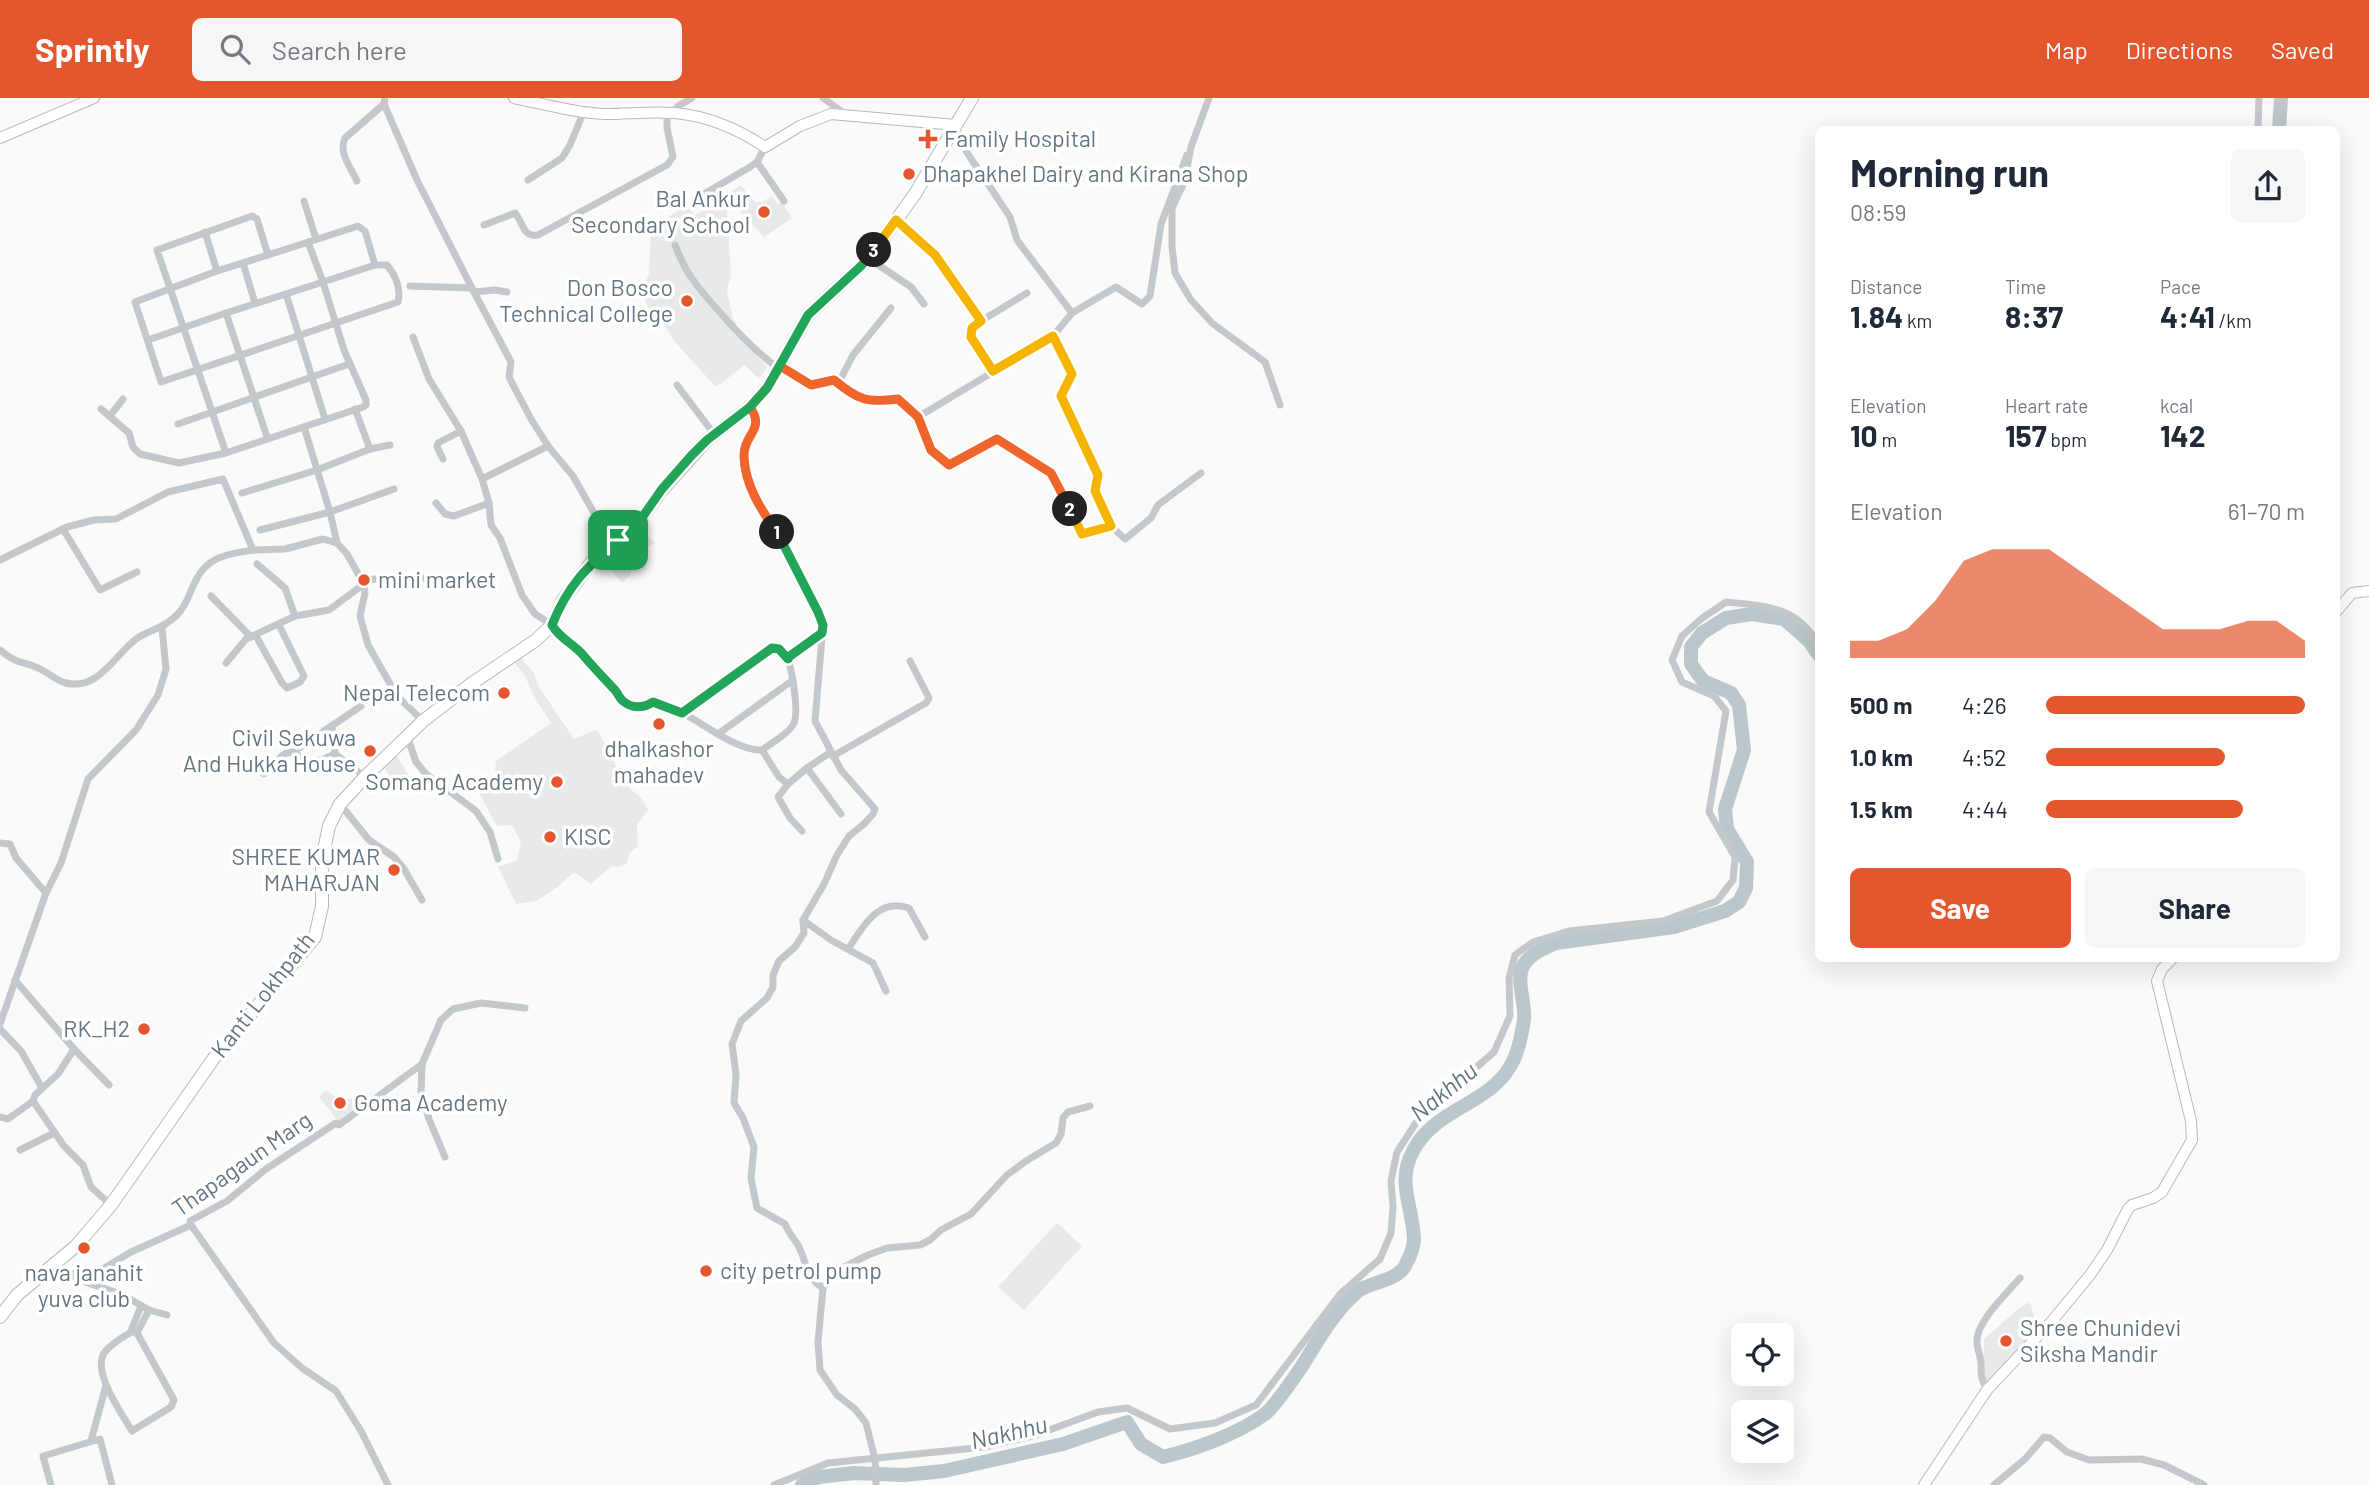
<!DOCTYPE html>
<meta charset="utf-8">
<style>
:root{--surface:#fff;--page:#f6f6f7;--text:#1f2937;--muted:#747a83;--accent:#e4572e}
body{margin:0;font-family:Barlow,sans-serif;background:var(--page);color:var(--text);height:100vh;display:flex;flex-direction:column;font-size:26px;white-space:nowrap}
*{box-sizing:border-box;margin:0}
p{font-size:23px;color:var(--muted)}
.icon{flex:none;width:38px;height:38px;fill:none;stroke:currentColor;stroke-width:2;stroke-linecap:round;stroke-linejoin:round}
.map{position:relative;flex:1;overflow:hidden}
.side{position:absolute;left:1815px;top:28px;width:525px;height:836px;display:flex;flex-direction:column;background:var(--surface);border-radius:10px;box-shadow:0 7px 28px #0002}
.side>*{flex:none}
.controls{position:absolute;left:1731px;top:1225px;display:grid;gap:14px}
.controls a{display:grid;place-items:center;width:63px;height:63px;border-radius:10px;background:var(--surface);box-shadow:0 7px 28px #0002;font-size:35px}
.pin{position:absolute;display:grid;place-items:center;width:60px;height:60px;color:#fff;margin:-30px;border-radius:14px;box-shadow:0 4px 10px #0006}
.km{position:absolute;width:35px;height:35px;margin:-18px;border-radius:50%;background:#222;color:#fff;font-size:19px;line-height:35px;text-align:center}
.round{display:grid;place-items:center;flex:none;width:74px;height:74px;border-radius:10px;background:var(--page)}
.headline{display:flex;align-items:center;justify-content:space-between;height:119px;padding:0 35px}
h1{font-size:38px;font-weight:700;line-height:52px}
.stats{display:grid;grid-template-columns:repeat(3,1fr);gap:10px;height:119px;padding:7px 35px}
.stats div{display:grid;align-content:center}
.stats b{font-size:30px;font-weight:700}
.stats small{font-size:19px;font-weight:400}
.stats p{font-size:19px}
.chart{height:196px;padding:14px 35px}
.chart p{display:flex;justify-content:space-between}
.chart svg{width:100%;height:126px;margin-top:7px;fill:var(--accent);opacity:.7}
.action{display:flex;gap:14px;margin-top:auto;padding:14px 35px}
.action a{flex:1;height:80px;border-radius:10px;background:var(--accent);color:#fff;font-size:28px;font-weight:700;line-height:80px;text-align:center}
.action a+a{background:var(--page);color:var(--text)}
ul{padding:0 35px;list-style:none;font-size:23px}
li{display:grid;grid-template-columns:112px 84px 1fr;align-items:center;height:52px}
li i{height:18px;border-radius:9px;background:var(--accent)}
header{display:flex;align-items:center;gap:42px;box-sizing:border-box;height:98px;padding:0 35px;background:var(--accent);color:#fff}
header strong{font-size:33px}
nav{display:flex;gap:38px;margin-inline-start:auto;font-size:24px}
.search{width:490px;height:63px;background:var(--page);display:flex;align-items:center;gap:18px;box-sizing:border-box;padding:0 24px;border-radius:10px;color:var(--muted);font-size:26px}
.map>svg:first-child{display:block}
.built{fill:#e8e9e9}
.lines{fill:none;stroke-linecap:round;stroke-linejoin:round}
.river{stroke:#bbc7cb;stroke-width:14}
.secondary-casing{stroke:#b3babf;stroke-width:12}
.primary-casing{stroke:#b5babe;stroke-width:14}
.street{stroke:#c3c8cc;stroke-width:7}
.secondary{stroke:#fff;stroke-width:10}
.primary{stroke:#fff;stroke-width:12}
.split-1-casing{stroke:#fff;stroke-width:14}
.split-2-casing{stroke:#fff;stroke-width:14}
.split-3-casing{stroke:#fff;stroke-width:14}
.split-4-casing{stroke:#fff;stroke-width:14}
.split-1{stroke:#22a559;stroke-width:9}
.split-2{stroke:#f0652b;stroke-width:9}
.split-3{stroke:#f5b400;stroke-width:9}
.split-4{stroke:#22a559;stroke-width:9}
.poi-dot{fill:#e4572e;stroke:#fff;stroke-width:2.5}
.labels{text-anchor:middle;stroke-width:7;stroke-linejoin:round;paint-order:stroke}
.poi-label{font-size:23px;fill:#657683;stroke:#fff;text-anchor:start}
.street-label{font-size:23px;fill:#657683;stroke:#fff}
.water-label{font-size:24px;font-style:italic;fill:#60757c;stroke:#fff}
</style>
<header>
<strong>Sprintly</strong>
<div class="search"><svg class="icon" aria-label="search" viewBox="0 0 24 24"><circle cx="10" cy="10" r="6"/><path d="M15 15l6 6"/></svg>Search here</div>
<nav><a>Map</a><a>Directions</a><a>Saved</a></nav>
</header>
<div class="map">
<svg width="2369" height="1387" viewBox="0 0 2369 1387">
<rect width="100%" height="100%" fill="#fafaf8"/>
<g class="built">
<path d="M741,87l14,17h7l10,-6 6,9 3,-4 11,17 -28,19 -39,-42z"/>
<path d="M727,101l3,7 -3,6 4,63 -4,16 6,28 18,29 16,19 -8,12 -14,-14 -29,22 -42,-46 -13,-22 -11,-7 -9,-21 8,-17 2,-46 36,-23 8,10z"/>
<path d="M638,429l17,16 -16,7 -6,12 -3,13 -8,8 -20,-23z"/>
<path d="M521,560l12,14 6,15 35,52 21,-9 4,3 26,51 16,14 7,12 -11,15 1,21 -9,8 -2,9 -9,4 -7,-1 -20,18 -17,-12 -15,14 -23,15 -20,3 -18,-37 19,-7 4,-18 -9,-17 -15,1 -19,-35 16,-12 2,-18 55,-38 -16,-25 -11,-24 -9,-10z"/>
<path d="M396,656l14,24 -13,9 -14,-21z"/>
<path d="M326,992l11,8 15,1 8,8 -21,15 -20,-25z"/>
<path d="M1057,1125l25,23 -58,64 -26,-23z"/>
<path d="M2030,1204l8,30 -53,52 -2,-11 1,-34 34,-30z"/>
</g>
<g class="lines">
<g class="river">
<path d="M2279,32l2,-32"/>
<path d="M802,1387l17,-8 35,-4 50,2 40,-4 119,-27 64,-22 14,22 22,13c33,-8 75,-23 102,-43 10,-8 31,-39 39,-51 15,-25 31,-52 53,-71 11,-10 41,-10 49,-28 4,-7 8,-18 8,-25 -1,-32 -18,-57 -1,-88 22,-43 76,-46 98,-86 7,-12 11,-32 13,-46 2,-17 -10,-41 1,-56 8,-11 20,-15 31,-20l118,-16 51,-16 14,-9 7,-14 1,-26 -20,-33 -2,-20 19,-59 -5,-45 -8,-12 -28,-12 -12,-17v-17l11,-14 24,-15 26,-4 32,5 25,22 9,13"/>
</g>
<defs>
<g id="secondary">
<path d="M514,0c30,6 61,15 91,16 23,0 47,-3 70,-1 32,3 63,16 90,34l35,-21 31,-12 125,11"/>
<path d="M0,40l94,-40"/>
<path d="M2336,514l16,-19 17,-2"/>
<path d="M1924,1387l63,-95 65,-69 38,-46 17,-25 21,-41 4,-4 21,-7 9,-6 30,-52 -1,-19 -34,-140 5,-12 10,-10"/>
</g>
<path id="primary" d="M0,1219l17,-22 59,-49 35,-41 103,-147 101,-121 7,-31v-46l7,-34 11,-22 25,-27 58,-56 48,-37 65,-44 16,-15 11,-25 27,-36 51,-45 21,-29 45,-50 43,-33 17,-19 41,-73 54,-50 17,-21 36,-50 57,-96"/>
</defs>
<use href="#secondary" class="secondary-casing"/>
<use href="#primary" class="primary-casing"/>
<g class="street">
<path d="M823,0l21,15"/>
<path d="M1209,0l-18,49 -7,36 -12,25v39l3,26 16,27 21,23 53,39 15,43"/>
<path d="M384,6l33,76 57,112 21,-2 12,2"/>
<path d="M674,15l4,-7 14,-8"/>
<path d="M2258,32l1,-32"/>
<path d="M757,64l27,39"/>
<path d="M528,82l34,-22 8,-13 14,-34"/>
<path d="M357,83c-6,-13 -19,-29 -12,-43l39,-34 1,-6"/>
<path d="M697,100l53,-31 7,-5 8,-15"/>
<path d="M304,103l12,38"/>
<path d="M896,122l39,35 46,66 -9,7 -1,9 22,34"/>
<path d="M484,127l31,-12c8,9 8,25 23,22l129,-70 6,-8 -6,-29v-15"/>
<path d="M205,134l12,39"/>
<path d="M675,147c13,34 25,44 48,71 17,19 34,37 55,52"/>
<path d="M268,157l-51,16 -82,31 26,80 237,-80c3,-13 -2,-26 -11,-37h-12"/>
<path d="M868,160l43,29 13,17"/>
<path d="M243,165l12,40"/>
<path d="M410,188l62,2"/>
<path d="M474,194l37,70 -2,15 22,42 17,27 25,30 21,37 24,27"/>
<path d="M286,196l39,125"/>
<path d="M226,215l97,-31 -15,-40"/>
<path d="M1072,215l44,-26 26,17 8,-8 11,-72 26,-69"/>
<path d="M981,223l46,-28"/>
<path d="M413,239l16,42 32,52 21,48 7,24 2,22 9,13 22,57 13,19 17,11 11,14 19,15 8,12 25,24 8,11 9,5 12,2 13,-8"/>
<path d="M148,242l78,-27 41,124"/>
<path d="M780,268l31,19 23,-5c24,20 33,23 64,19l20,18 135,-81 19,-23 -55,-73 -7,-23 -44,-66 -10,-25"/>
<path d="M838,286l15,-29 38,-47"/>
<path d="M677,287l37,49"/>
<path d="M750,309l7,14 -1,5 -12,19v14l4,24 35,57 40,85 -8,96 26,49 34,39 -2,5 -9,10 -15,12 -12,19 -13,29 -21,36 1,13 -9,14 -16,14 -6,14v12l-6,11 -26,23 -9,23 4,30 -2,29 9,15 11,29 -3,31 6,30 28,16c5,12 11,16 15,25 8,18 5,27 23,39"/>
<path d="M101,311l28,24 4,14 7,7 39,9 47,-10 137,-46 3,-2v-5l-22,-50 -21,-68 52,-17 -10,-34 -7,-5 -90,29 -11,-36 -5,-3 -95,34 69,203"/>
<path d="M355,311l15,40"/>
<path d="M110,318l13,-17"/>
<path d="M918,319l13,33 18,15 48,-26 54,34 31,61 29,-8 -16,-35 3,-16 -37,-79 11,-22 -19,-38"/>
<path d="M178,326l171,-60"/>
<path d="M304,329l26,85 7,31"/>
<path d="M443,361l-6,-12 1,-4 23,-12"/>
<path d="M482,381l66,-33"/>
<path d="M242,395l75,-23 53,-21 20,-4"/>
<path d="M436,405l9,11 9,2 35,-13"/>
<path d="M1111,428l14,13 26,-21 7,-13 43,-32"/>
<path d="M63,431l37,61 37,-18"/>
<path d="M260,432l70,-18 64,-23"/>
<path d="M0,462l67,-33 27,-7 22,-1 52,-27 55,-13 30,71 32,-1 38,-10 14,4 10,11 17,30 1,9 -5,23 8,29 29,51 26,25"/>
<path d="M257,466l28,24 10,28"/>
<path d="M362,483l13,-2 25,4 14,-6 31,4"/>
<path d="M211,498l40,41"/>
<path d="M256,538l26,47 5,5 13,-6 4,-6 -25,-51"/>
<path d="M0,552c18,15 21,10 38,18 10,4 17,12 28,15 32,8 49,-28 70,-44 15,-10 27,-10 41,-24 10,-10 12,-21 18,-33 12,-26 33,-28 58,-32"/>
<path d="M226,565l20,-24 49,-23 34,-6 35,-26"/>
<path d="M653,604c7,3 15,4 22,7 23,10 62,43 87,41 9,-7 25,-15 31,-25 7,-10 -1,-53 -5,-66l2,-3 33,-23"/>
<path d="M682,615l90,-65 7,1 9,10"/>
<path d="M332,628l3,28"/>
<path d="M718,636l75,-54"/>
<path d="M407,638l9,26 10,12 50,37 14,21 8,27"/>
<path d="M762,652l17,27 9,7 19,-16 24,-16"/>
<path d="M293,654l68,-46"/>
<path d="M833,658l93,-53 3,-5 -19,-37"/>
<path d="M807,670l34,46"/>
<path d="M264,676c24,-22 18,-30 48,-10l23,-10 30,23"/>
<path d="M788,686l-10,13 12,21 12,13"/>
<path d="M340,706l29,36 25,17 10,12 18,31"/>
<path d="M0,745l10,1 6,14 30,35 -46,131"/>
<path d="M46,795l15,-30 27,-84 48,-49 22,-35 8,-26 -4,-41"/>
<path d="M803,822l28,20 42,23 13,28"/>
<path d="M848,851c15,-22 30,-52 61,-41l16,29"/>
<path d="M15,882l59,69 -16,25 -23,21 -2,6 31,45 19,19 8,22 20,18"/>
<path d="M0,931l21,22 21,37"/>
<path d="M74,951l35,36"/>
<path d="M0,1019l8,2 25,-18"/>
<path d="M20,1052l34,-17"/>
<path d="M445,1059l-16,-38 -8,-28 1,-27 19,-44 12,-11 28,-6 44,5"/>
<path d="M191,1127l83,118 28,25 34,23 25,40 27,54"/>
<path d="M53,1167l32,17 36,12 28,16 18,5"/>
<path d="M72,1176l29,-4 30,-18 60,-27 -1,-4 37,-20 39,-32 70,-46 3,2 83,-61"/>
<path d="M133,1233l4,2 37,67 -3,7 -39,24c-10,-17 -38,-56 -29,-76 4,-9 22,-19 30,-24z"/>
<path d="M130,1235l11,-27"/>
<path d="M137,1235l12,-23"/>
<path d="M1987,1292c-6,-12 -6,-13 -6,-26 0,-7 -4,-15 -4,-22 -1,-20 30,-49 43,-64"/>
<path d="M91,1343l15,-56"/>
<path d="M51,1387l-8,-29 57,-17 12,46"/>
<path d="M774,1387l54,-22 157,-16 48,-11 65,-24 29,-4 43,21 45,-6 41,-18 84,-111 40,-35 11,-26 2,-26 -2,-26 6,-29 22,-34 34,-36 18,-10 23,-20 16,-36 -1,-38 6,-23 18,-13 36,-11 94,-10 54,-20 16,-21 2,-23 -26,-45 17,-101 -12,-15 -32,-14 -10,-22 10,-24 19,-17 25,-17c39,4 71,4 92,42"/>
<path d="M876,1387l-1,-26 -9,-36 -11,-14 -18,-14 -17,-25 -2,-28 5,-54 13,-17 32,-16 19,-7 33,-3 10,-5 11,-10 30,-16 36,-39 19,-14 30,-18 5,-9 2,-16 5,-6 22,-6"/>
<path d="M1994,1387l31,-26 19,-22 6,1 17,14 22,8 52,-1 23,6 40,20"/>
</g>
<use href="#secondary" class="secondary"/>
<use href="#primary" class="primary"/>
</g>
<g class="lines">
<defs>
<path id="split-1" d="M618,442c-32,28 -50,45 -66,85 8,14 22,19 31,30 10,12 20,22 30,33 4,3 6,10 10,13 9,8 21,7 30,1l29,11 90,-65 7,1 9,10 2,-3 32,-23 1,-8 -5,-13 -41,-80"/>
<path id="split-2" d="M777,434c-16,-22 -32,-47 -33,-75 -1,-23 22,-27 6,-50l17,-19 13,-22 31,19 23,-5c24,20 33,23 64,19l20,18 13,33 18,15 48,-26 54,34 19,36"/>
<path id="split-3" d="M874,152l22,-30 39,35 46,66 -9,7 -1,9 22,34 60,-35 19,38 -11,22 37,79 -3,16 16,35 -29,8 -12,-25"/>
<path id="split-4" d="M618,442l23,-21 21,-30 29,-33 16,-16 43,-33 17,-19 41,-73 54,-50 12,-15"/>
</defs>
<use href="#split-1" class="split-1-casing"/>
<use href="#split-2" class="split-2-casing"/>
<use href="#split-3" class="split-3-casing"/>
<use href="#split-4" class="split-4-casing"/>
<use href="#split-1" class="split-1"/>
<use href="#split-2" class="split-2"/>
<use href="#split-3" class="split-3"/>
<use href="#split-4" class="split-4"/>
</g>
<g class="poi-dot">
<path d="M924.5 30.5h7v7h7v7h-7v7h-7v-7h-7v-7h7z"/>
<circle cx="909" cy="76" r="7"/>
<circle cx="764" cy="114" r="7"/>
<circle cx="687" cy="203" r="7"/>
<circle cx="364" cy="482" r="7"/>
<circle cx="504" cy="595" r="7"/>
<circle cx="659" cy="626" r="7"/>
<circle cx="370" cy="653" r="7"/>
<circle cx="557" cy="684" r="7"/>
<circle cx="550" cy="739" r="7"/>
<circle cx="394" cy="772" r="7"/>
<circle cx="144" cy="931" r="7"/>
<circle cx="340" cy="1005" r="7"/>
<circle cx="84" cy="1150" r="7"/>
<circle cx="706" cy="1173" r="7"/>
<circle cx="2006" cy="1243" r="7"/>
</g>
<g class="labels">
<g class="poi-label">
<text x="944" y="49">Family Hospital</text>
<text x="923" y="84">Dhapakhel Dairy and Kirana Shop</text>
<text x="750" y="109" text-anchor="end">Bal Ankur<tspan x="750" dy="26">Secondary School</tspan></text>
<text x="673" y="198" text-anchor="end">Don Bosco<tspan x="673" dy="26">Technical College</tspan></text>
<text x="378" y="490">mini market</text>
<text x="490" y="603" text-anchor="end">Nepal Telecom</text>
<text x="356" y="648" text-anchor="end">Civil Sekuwa<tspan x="356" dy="26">And Hukka House</tspan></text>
<text x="659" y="659" text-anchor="middle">dhalkashor<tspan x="659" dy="26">mahadev</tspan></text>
<text x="543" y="692" text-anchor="end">Somang Academy</text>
<text x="564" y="747">KISC</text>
<text x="380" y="767" text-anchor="end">SHREE KUMAR<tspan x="380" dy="26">MAHARJAN</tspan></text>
<text x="130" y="939" text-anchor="end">RK_H2</text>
<text x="354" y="1013">Goma Academy</text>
<text x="720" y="1181">city petrol pump</text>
<text x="84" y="1183" text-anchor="middle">nava janahit<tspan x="84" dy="26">yuva club</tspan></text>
<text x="2020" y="1238">Shree Chunidevi<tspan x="2020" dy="26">Siksha Mandir</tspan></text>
</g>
<g class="street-label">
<text transform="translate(263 897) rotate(-52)" y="8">Kanti Lokhpath</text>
<text transform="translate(242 1066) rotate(-35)" y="8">Thapagaun Marg</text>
</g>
<g class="water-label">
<text transform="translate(1444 994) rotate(-39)" y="8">Nakhhu</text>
<text transform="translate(1009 1335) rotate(-13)" y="8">Nakhhu</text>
</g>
</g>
</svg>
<div class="controls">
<a><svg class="icon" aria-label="locate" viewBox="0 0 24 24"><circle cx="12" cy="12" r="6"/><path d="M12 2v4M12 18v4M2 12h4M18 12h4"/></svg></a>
<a><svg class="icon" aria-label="layers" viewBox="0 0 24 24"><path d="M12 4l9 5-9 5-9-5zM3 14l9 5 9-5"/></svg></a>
</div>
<div class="pin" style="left:618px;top:442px;background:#1e9e55"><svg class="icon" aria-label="arrive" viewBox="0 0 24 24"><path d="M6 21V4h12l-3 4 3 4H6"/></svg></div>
<b class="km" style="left:777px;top:434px">1</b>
<b class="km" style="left:1070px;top:411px">2</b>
<b class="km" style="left:874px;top:152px">3</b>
<section class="side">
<div class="headline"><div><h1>Morning run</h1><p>08:59</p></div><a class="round"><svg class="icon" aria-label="share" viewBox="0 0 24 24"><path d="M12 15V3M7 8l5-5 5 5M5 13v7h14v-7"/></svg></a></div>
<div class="stats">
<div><p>Distance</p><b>1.84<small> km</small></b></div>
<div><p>Time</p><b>8:37</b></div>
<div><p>Pace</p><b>4:41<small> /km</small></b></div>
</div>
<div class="stats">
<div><p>Elevation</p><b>10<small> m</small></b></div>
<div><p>Heart rate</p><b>157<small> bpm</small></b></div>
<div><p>kcal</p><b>142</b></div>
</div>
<div class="chart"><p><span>Elevation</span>61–70 m</p>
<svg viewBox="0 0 160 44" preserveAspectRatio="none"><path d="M0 44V38L10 38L20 34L30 24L40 10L50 6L60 6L70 6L80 13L90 20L100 27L110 34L120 34L130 34L140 31L150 31L160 38V44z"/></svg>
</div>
<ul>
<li><b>500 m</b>4:26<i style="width:100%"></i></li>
<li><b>1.0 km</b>4:52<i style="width:69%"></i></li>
<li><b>1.5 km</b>4:44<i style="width:76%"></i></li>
</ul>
<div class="action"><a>Save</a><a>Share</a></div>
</section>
</div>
